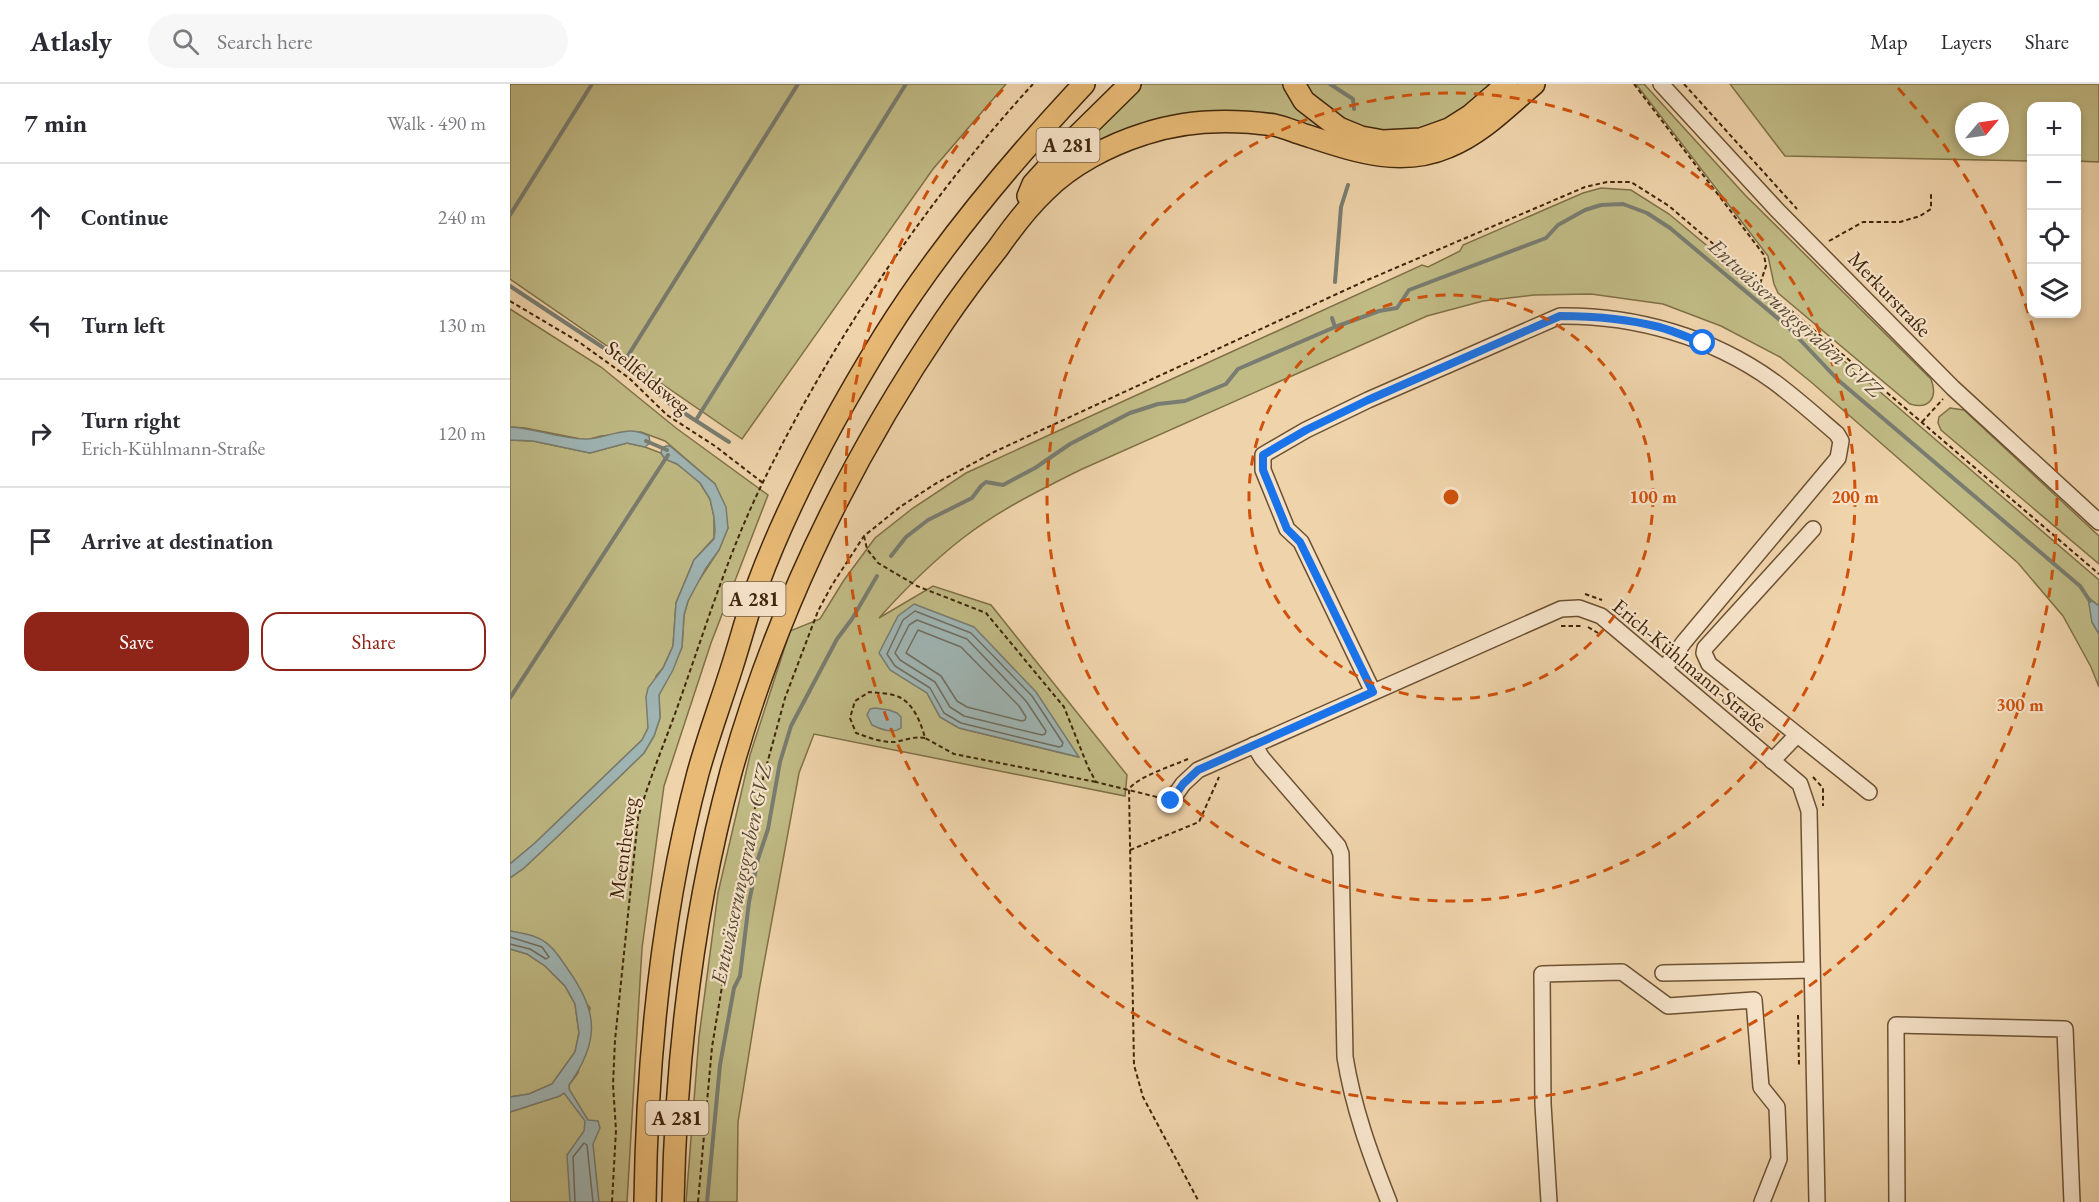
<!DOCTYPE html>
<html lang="en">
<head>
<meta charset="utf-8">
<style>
	body { margin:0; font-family:"EB Garamond",serif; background:#f7f7f7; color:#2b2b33 }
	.controls { position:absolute; right:18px; top:18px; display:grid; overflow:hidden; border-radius:12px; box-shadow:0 3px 9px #0003 }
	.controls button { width:54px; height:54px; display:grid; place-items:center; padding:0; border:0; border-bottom:2px solid #e1e1e2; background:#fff; color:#2b2b33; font:30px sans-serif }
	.compass { position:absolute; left:1445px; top:18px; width:54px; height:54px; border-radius:50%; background:#fff; box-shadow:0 3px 9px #0003; rotate:61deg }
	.stop { position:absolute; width:18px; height:18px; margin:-14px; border:4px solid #1a73e8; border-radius:50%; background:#fff }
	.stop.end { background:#1a73e8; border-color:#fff; box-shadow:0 2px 6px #0008 }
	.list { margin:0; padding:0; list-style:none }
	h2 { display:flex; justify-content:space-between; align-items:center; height:78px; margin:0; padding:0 24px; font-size:26px }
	h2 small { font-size:20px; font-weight:400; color:#7c7c81 }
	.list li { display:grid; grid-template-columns:39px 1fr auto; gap:18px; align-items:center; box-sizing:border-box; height:108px; padding:0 24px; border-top:2px solid #e1e1e2 }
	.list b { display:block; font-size:22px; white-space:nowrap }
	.list p { margin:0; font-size:20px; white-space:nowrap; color:#7c7c81 }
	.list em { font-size:20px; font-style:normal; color:#7c7c81 }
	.actions { display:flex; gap:12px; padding:18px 24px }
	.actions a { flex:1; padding:14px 0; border:2px solid #8f2418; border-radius:18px; text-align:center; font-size:21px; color:#8f2418 }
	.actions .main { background:#8f2418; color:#fff }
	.icon { flex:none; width:33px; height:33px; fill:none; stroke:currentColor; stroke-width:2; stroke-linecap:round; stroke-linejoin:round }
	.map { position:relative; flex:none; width:1589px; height:1118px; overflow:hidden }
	header { display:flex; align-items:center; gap:36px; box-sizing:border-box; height:84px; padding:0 30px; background:#fff; border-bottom:2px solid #e1e1e2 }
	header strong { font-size:28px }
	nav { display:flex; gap:33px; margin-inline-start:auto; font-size:21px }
	.search { width:420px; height:54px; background:#f7f7f7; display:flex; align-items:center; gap:15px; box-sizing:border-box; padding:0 21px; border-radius:33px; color:#7c7c81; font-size:22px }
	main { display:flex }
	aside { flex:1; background:#fff }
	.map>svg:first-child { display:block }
</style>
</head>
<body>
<header>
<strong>Atlasly</strong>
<div class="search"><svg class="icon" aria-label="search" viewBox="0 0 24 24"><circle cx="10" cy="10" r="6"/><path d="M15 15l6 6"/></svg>Search here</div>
<nav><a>Map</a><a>Layers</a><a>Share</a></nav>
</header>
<main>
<aside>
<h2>7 min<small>Walk · 490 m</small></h2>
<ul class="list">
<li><svg class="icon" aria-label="ahead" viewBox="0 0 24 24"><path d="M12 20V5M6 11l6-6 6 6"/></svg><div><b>Continue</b></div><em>240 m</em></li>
<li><svg class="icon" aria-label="left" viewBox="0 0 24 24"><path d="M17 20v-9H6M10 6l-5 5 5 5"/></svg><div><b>Turn left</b></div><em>130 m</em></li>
<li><svg class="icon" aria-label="right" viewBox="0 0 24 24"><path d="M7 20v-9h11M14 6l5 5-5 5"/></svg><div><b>Turn right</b><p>Erich-Kühlmann-Straße</p></div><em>120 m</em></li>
<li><svg class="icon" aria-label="arrive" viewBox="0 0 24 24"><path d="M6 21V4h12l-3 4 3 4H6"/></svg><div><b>Arrive at destination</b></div></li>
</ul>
<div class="actions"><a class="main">Save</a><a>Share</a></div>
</aside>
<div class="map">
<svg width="1589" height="1118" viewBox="0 0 1589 1118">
	<rect width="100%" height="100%" fill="#efd3aa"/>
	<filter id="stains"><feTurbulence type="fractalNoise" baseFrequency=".00333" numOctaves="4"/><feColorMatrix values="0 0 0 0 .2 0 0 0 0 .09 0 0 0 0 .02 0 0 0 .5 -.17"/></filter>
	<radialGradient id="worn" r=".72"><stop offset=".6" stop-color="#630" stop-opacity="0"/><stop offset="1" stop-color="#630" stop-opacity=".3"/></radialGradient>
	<g fill="#c0ba84" stroke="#807047" stroke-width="1.5" fill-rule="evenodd">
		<path d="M 0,0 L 496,0 L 423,85 L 232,355 L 0,195 Z"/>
		<path d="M 632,0 L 779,0 L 837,53 L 712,29 L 558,77 Z"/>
		<path d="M 791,0 L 989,0 L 924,46 L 852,47 L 820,30 Z"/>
		<path d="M 1126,0 L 1134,0 L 1235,111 L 1421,295 C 1428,313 1420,326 1400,320 L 1268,209 L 1264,200 L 1258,172 Z"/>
		<path d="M 1220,0 L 1589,0 L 1589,78 L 1567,77 L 1566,22 L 1522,22 L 1521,77 L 1275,72 ZM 1454,27 L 1490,27 L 1490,63 L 1454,63 Z"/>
		<path d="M 1091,104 L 1121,106 L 1159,130 L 1291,240 L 1589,496 L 1589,522 L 1579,514 L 1582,538 L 1589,550 L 1589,603 L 1581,583 L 1553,532 L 1508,479 L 1301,298 L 1270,273 L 1211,242 L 1153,220 L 1081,210 L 1024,211 L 973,217 L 917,232 L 570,386 C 530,406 489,426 453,454 C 422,478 395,505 369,534 L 423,502 L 481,521 L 617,691 L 615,712 L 304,650 L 289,689 L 250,901 L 228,1038 L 227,1118 L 176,1118 L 189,953 L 208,809 L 240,671 L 280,547 L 310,535 L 334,496 L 365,454 L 403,424 L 456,389 L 912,181 L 918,183 L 950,167 L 953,161 L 1073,109 ZM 417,609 L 568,673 L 449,644 L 430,633 Z"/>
		<path d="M 0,225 L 91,283 L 166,344 L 258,411 L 201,559 L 154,702 L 132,864 L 117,1118 L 0,1118 L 0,1028 L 49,1012 L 59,1005 L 59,1001 L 68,989 L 80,924 L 23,852 L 0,847 L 0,794 L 14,784 L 47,753 L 134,669 L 144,652 L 150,634 L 149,611 L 172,563 L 174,531 L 178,517 L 186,501 L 209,466 L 218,444 L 205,400 L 155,357 L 131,348 L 91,352 L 76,356 L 15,344 L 0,343 Z"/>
		<path d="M 1440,324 L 1454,326 L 1589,452 L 1589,480 L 1431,346 L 1428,339 L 1429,333 Z"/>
		<path d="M 0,356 L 23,357 L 80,369 L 117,359 L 135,363 L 151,369 L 155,375 L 167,380 L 180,390 L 190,399 L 200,415 L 204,433 L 204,454 L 184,476 L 166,519 L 163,562 L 153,584 L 146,592 L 138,644 L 132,656 L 25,759 L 0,780 Z"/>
		<path d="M 0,865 L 17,870 L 35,882 L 55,902 L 65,920 L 69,949 L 65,968 L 42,1000 L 19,1010 L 0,1013 Z"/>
	</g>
	<g fill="#9fb5b4" stroke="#797c70" stroke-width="1.5">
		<path d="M 0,343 C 25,344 49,355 75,355 C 96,356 114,339 139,352 L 140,359 L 135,363 L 117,359 L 80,369 L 23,357 L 0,356 Z"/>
		<path d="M 156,362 L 160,362 L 205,400 L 216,423 L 218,444 L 209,466 L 196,484 L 178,517 L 174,531 L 172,563 L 163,586 L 149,611 L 150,634 L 144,652 L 134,669 L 47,753 L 14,784 L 0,794 L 0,780 L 25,759 L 132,656 L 138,644 L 136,613 L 138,604 L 153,584 L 163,562 L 166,519 L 184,476 L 204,455 L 205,447 L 204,433 L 200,415 L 190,399 L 167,380 L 155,375 L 151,369 L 152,364 Z"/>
		<path d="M 1578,514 L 1589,522 L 1589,550 L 1582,538 Z"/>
		<path d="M 404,520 L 464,543 L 526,608 L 569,673 L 449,644 L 430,633 L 417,609 L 380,586 L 369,569 L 388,532 Z"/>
		<path d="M 365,624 L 379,626 L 387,629 L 391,633 L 391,644 C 383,650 370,645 362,641 L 357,631 L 360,625 Z"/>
		<path d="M 0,847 C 11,849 26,851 35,858 C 45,864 52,877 59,887 C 89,929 89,958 59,1001 L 59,1005 L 78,1036 L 88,1037 L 90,1044 L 83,1060 L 89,1118 L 60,1118 L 57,1071 L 74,1047 L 75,1037 L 54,1009 L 50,1012 L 0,1028 L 0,1013 L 19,1010 L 42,1000 L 65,968 L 69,949 L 65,920 L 55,902 L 35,882 L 17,870 L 0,865 Z"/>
	</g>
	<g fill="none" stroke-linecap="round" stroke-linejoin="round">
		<g stroke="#706e5f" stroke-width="1.5">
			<path d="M 405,527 L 461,549 L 522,612 L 553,659 L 552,662 L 549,663 L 451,639 L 434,629 L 420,604 L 385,582 L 377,570 L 393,536 Z"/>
			<path d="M 407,536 L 457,555 L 516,617 L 536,647 L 535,650 L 532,651 L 454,632 L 440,623 L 425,598 L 390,576 L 385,569 L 399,541 Z"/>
			<path d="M 408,546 L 451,563 L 509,622 L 516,633 L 515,636 L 512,637 L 457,623 L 447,617 L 431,592 L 396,569 Z"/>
			<path d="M 0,853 L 32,863 L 39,873 L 36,875 L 20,865 L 0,860"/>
			<path d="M 65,1118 L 63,1073 L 74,1059 L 77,1061 L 83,1118"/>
		</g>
		<g stroke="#797c70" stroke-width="4">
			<path d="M 820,0 L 843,15 L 844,25"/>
			<path d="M 0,131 L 82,0"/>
			<path d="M 825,198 L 831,123 L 838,101"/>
			<path d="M 0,202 L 112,276 L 160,320 L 219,358"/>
			<path d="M 822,234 L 825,243"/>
			<path d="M 114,278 L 288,0"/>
			<path d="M 186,336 L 396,0"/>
			<path d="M 136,357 L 157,366"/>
			<path d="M 381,472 L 396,453 L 418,436 L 462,414 L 471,402 L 476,398 L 493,401 L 525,384 L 560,360 L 620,329 L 648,320 L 675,317 L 716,300 L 728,285 L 825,243 L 869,227 L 887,224 L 899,206 L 1036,154 L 1048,141 L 1075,126 L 1091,121 L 1113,120 L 1137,129 L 1160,144 L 1277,242 L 1328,296 L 1570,502 L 1580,517"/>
			<path d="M 0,614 L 158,371"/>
			<path d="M 197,1118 L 210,981 L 224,904 L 230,892 L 239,818 L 248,775 L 258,745 L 270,678 L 281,642 L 327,555 L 342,535 L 367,492"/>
		</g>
		<g stroke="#6c5132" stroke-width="18">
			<g id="minor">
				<path d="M 1151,0 L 1267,126 L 1443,304 L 1589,438"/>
				<path d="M 1303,445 L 1195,564 L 1194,569 L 1199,580 L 1359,708"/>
				<path d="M 863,608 L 791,458 L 777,445 L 753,386 L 753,371 L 796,346 L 858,316 L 1050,232 C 1125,231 1202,253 1263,297 C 1285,313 1306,332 1327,350 L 1331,357 L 1328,374 L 1174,558 L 1154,585"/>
				<path d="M 744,661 L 752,674 L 828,762 L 831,770 L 835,973 C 843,1023 860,1070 879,1118"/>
				<path d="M 1262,677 L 1287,651"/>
				<path d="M 661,717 L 673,700 L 688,686 L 1051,525 L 1069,524 L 1091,532 L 1290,700 L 1299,727 L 1307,1118"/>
				<path d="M 1153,889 L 1302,886"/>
				<path d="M 1039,1118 L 1033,1020 L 1032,890 L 1112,888 L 1158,922 L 1244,916 L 1251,1003 L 1267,1023 L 1269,1075 L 1252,1118"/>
				<path d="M 1387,1118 L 1386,941 L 1555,945 L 1562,1118"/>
			</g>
		</g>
		<g stroke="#40260a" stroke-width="24">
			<g id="highway">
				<path d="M 784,0 L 794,17 L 829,44 L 851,53 L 873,57 L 911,55 L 939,45 L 961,31 L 997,0"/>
				<path d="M 518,112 L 523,100 L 562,57 L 620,0"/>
				<path d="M 135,1118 C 137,975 151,828 188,689 C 198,653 211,618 222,583 C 231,555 238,527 248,500 C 280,414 326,330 374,252 C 431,161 501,78 574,0"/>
				<path d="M 163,1118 C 166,974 183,827 221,688 C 266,527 341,374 434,237 C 451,212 469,188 488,164 C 502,144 517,124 535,107 C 561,81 599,61 634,50 C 675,36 721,35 764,41 C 774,43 785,48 795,51 C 842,66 889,84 938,63 C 971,50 997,23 1024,0"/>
			</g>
		</g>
		<g stroke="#40260a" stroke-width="2" stroke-dasharray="4.5 3" stroke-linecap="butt">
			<path d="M 1124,0 L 1254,171 L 1256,182 L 1250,200"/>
			<path d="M 1174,0 L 1287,125"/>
			<path d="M 1319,157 L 1353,138 L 1390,138 L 1410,132 L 1421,125 L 1421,110"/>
			<path d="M 0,217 L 69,258 L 119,294 L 157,331 L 205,362 L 253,399"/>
			<path d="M 1412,338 L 1433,315"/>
			<path d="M 354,452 L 357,465 L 368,479 L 407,502 L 476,529 L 554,623 L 578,683 L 586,698 L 647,713"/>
			<path d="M 1075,510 L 1092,516"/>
			<path d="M 1051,542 L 1072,542"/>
			<path d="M 1078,543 L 1088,549"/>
			<path d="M 415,654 C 403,652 396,656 385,658 C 372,659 358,653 346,649 L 340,634 L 345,617 L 359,608 C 368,609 380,609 389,613 C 404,620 411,639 415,654 L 444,670 L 586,698"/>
			<path d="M 678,675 C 662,682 629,692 619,705 L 624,981 L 633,1013 L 689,1118"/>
			<path d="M 1303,693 L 1313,704 L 1313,722"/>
			<path d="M 620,766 L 689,738 L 709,693"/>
			<path d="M 1288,931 L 1289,982"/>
			<path d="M 102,1118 L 106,1046 L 103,1001 L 105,956 L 128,734 C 140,692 158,651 172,610 C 197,539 220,465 253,398 C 324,254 415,118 523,0"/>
			<path d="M 188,1118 L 202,963 L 236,757 L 275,614 L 308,527 L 322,501 L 354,452 L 390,423 L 425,400 L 484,368 L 855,197 L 1075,103 L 1097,98 L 1121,98 L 1159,122 L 1589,490"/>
		</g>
		<use href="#minor" stroke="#f5e2c8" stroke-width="15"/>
		<use href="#highway" stroke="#e8ba75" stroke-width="21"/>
	</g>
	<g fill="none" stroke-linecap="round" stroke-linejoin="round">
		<path stroke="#1a73e8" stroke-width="8" d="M 661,717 L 673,700 L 688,686 L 863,608 L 790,458 L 777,445 L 753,386 L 753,371 L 796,346 L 858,316 L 1050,232 C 1083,232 1117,235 1149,243 C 1164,247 1179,254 1193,259"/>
	</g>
	<g fill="none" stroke="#cf510c" stroke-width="3" stroke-dasharray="10 8">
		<circle cx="941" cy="413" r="202"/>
		<circle cx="941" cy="413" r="404"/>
		<path d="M1388 4A606 606 0 1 1 494 4"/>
	</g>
	<g text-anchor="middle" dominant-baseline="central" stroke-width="4.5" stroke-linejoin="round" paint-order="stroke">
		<g fill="#f5e2c8" stroke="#765e43" stroke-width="1.5">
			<rect x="526.5" y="44" width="63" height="34" rx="4.5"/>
			<rect x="212.5" y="498" width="63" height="34" rx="4.5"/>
			<rect x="135.5" y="1017" width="63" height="34" rx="4.5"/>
		</g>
		<g font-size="20" font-weight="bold" fill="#40260a">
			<text x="558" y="61">A 281</text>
			<text x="244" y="515">A 281</text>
			<text x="167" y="1034">A 281</text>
		</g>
		<g font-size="21" fill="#40260a" stroke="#f5e2c8">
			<text transform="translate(1380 210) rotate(46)">Merkurstraße</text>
			<text transform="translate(138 293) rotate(39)">Stellfeldsweg</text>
			<text transform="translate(1180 581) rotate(40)">Erich-Kühlmann-Straße</text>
			<text transform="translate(113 764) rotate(-82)">Meentheweg</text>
		</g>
		<g font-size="22" font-style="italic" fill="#584a34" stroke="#f5e2c8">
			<text transform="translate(1286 234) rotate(42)">Entwässerungsgraben GVZ</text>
			<text transform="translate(231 790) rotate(-78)">Entwässerungsgraben GVZ</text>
		</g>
	</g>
	<circle cx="941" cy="413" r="9" fill="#cf510c" stroke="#f5e2c8" stroke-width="3"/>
	<g font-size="18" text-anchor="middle" font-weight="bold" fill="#cf510c" stroke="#f5e2c8" stroke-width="4.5" stroke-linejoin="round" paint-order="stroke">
		<text x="1143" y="419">100 m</text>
		<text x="1345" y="419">200 m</text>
		<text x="1510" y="627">300 m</text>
	</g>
	<rect width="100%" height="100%" filter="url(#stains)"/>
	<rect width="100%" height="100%" fill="url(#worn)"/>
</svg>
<div class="controls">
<button>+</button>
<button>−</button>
<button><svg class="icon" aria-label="locate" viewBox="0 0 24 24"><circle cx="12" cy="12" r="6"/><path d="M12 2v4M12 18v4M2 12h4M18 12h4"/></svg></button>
<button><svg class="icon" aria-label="layers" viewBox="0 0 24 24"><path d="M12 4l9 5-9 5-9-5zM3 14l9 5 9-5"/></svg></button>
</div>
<svg class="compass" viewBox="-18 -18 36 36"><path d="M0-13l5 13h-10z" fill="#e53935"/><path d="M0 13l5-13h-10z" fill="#7c7c81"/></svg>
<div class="stop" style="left:1193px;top:259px"></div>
<div class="stop end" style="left:661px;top:717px"></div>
</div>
</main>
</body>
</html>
